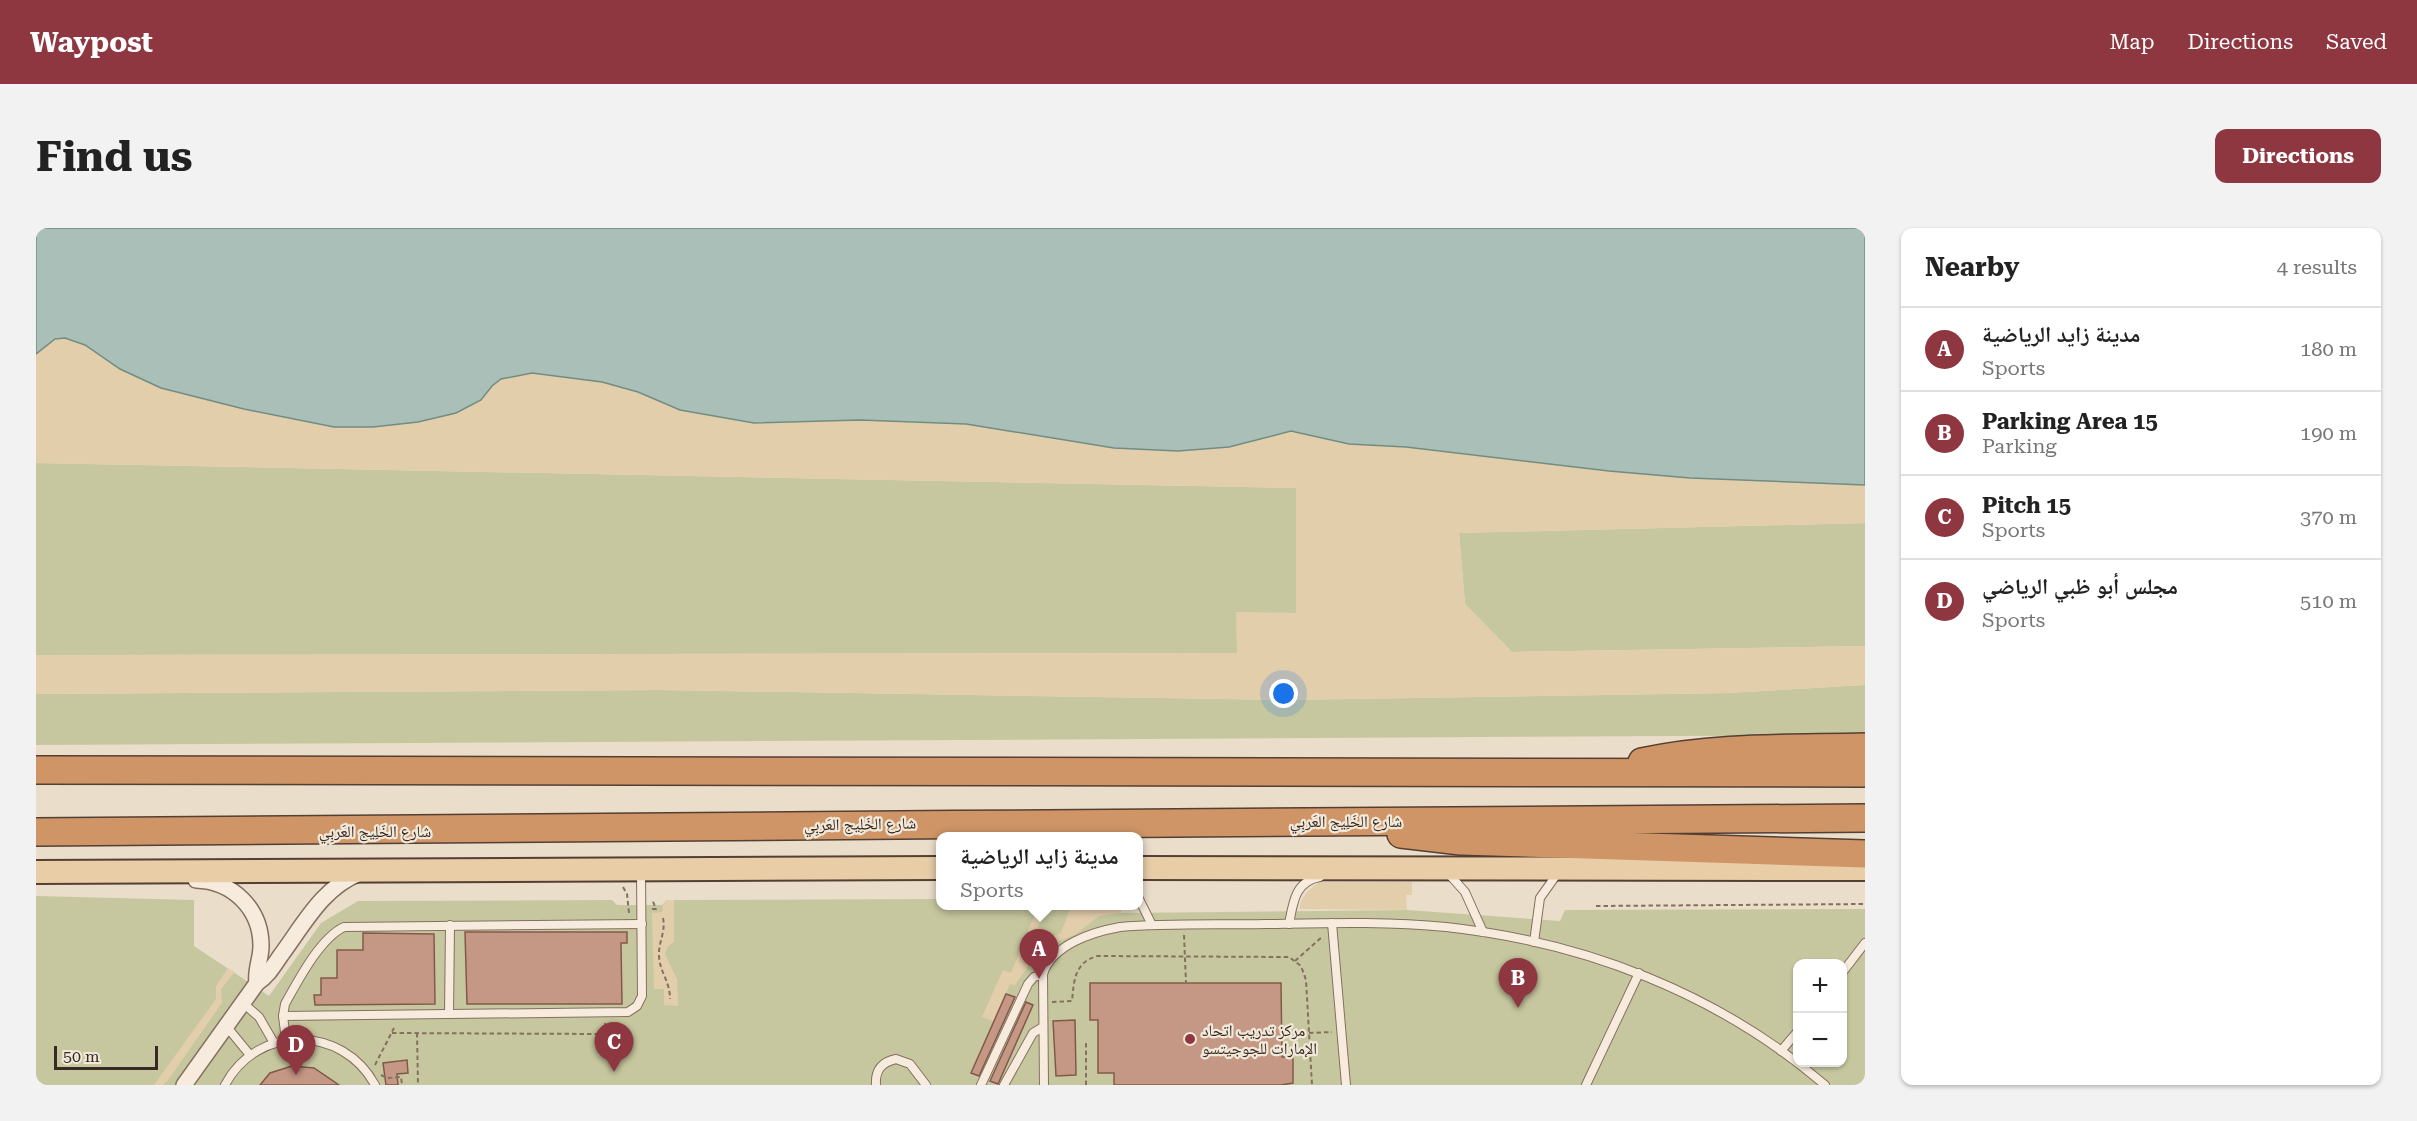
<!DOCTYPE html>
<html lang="en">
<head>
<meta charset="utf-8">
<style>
	body { margin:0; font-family:"Roboto Serif","Noto Naskh Arabic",serif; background:#f2f2f2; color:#222 }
	.controls { position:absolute; right:18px; bottom:18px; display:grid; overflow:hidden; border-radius:12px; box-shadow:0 2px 4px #0004 }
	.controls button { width:54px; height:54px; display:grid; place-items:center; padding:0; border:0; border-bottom:2px solid #e0e0e0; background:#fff; color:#222; font:30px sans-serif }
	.scale { position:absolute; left:18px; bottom:15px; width:104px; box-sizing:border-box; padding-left:6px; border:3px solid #372a22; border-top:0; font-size:16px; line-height:21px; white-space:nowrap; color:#372a22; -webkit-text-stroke:4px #f2e8d9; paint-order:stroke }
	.you { position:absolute; left:1248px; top:466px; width:21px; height:21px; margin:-15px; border:4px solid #fff; border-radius:50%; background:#1a73e8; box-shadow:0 0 0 9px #1a73e833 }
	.badge { display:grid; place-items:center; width:39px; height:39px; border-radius:50%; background:#8e3741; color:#fff; font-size:20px; font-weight:700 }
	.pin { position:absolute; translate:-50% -50px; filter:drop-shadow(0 2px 3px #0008) }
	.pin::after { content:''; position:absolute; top:32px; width:21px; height:18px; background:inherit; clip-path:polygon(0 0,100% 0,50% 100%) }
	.popup { position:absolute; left:900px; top:604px; width:207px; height:78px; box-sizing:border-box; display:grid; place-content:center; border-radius:12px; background:#fff; filter:drop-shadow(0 2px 4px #0005); font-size:20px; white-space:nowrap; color:#767676 }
	.popup b { font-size:22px; color:#222 }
	.popup::after { content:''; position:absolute; left:50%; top:100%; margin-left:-12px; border:12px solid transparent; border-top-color:#fff }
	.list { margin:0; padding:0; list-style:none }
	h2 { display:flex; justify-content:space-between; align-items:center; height:78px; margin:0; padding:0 24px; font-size:26px }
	h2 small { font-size:20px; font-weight:400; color:#767676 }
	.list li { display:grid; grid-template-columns:39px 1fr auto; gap:18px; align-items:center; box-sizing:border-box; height:84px; padding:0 24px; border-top:2px solid #e0e0e0 }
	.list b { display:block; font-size:22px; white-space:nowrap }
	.list p { margin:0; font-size:20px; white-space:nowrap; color:#767676 }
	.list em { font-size:20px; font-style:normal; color:#767676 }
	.map { position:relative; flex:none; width:1829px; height:857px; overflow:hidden; border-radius:12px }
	header { display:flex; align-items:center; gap:36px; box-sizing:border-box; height:84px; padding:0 30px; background:#8e3741; color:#fff }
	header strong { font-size:28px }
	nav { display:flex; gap:33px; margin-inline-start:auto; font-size:21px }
	.intro { display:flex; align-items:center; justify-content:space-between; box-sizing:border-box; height:144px; padding:0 36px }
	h1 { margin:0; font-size:42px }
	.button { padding:15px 27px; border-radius:12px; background:#8e3741; color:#fff; font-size:21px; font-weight:700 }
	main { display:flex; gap:36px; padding:0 36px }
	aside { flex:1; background:#fff; border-radius:12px; box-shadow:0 2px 4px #0004 }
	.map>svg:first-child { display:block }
</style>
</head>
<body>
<header>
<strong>Waypost</strong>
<nav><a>Map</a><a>Directions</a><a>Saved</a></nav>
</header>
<div class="intro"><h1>Find us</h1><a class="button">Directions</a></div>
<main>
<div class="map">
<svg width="1829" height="857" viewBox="0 0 1829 857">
	<rect width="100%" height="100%" fill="#eaddca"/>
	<g fill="#c7c79f" fill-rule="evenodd">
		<path d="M 0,235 L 1261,260 L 1260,386 L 1202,425 L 0,427 Z"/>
		<path d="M 1829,295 L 1829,418 L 1476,424 L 1429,376 L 1423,305 Z"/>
		<path d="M 1829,457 L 1829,507 L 0,517 L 0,466 L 626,462 L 1247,472 L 1693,465 Z"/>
		<path d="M 0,668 L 158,672 L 158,718 L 233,768 L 285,695 L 322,673 L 576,672 L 581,677 L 626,677 L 631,672 L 904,671 L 904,678 L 1085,678 L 1085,685 L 1371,682 L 1524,693 L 1529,682 L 1829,681 L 1829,857 L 0,857 ZM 1762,736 L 1806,736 L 1806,834 L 1762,834 Z"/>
	</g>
	<g fill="#e3ceab">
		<path d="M 29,110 L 49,117 L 84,141 L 298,199 L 337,199 L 382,194 L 420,185 L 445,172 L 456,158 L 465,151 L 496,145 L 566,154 L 602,164 L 644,182 L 718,195 L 824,192 L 930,196 L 1078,220 L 1142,223 L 1193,219 L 1255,203 L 1313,216 L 1370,219 L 1573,243 L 1654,250 L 1829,257 L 1829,295 L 1423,305 L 1429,376 L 1476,424 L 1829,418 L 1829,457 L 1693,465 L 1247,472 L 626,462 L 0,466 L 0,427 L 1201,425 L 1200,384 L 1260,385 L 1260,260 L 0,235 L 0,126 L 19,111 Z"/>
		<path d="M 1285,654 L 1376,654 L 1376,667 L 1370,667 L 1371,682 L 1264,681 C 1263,671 1275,658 1285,654 Z"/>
		<path d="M 631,672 L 638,672 L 638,714 L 632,718 L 629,726 L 641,751 L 642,778 L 628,777 L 628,761 L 618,761 L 616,685 L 626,684 L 627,677 Z"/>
		<path d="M 1002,678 L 1009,678 L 1001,702 L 1017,708 L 1025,705 L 1035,678 L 1085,678 L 1085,685 L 1063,688 L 1040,706 L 1007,720 L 997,731 L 979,757 L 974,756 L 958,793 L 946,789 L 967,742 L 975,745 Z"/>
		<path d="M 192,740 L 199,744 L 185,761 L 186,775 L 132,852 L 127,857 L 118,857 L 180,771 L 180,758 Z"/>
	</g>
	<path fill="#aabfb7" stroke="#718d83" stroke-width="1.5" d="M 0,0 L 1829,0 L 1829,257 L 1654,250 L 1573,243 L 1370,219 L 1313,216 L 1255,203 L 1193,219 L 1142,223 L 1078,220 L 930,196 L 824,192 L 718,195 L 644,182 L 602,164 L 566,154 L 496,145 L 465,151 L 456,158 L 445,172 L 420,185 L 382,194 L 337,199 L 298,199 L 208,181 L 125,160 L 84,141 L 49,117 L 29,110 L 19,111 L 0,126 Z"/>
	<g fill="#c49884" stroke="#825949" stroke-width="1.5">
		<path d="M 429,704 L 591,704 L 591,715 L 585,715 L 586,776 L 431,776 Z"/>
		<path d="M 327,705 L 398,706 L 399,776 L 279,777 L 278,767 L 285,767 L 285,750 L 301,750 L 301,722 L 327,722 Z"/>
		<path d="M 1054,755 L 1245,755 L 1246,829 L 1257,829 L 1257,855 L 1245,857 L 1078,857 L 1078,845 L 1062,845 L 1062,792 L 1054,792 Z"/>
		<path d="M 970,766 L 979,769 L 943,848 L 935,845 Z"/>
		<path d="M 990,774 L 997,777 L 962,856 L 954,853 Z"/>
		<path d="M 1039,792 L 1040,847 L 1020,848 L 1017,793 Z"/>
		<path d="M 371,832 L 372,845 L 361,846 L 362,857 L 350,857 L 347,835 Z"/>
		<path d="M 256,838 L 278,840 L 303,857 L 224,857 L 234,845 Z"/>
	</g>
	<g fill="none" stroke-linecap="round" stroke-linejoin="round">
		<g stroke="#857060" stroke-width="10">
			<g id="lane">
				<path d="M 1412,645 L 1429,664 L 1447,704"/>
				<path d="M 1102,669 L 1116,697"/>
				<path d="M 1296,695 L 1310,857"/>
				<path d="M 1253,696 C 1257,675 1259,653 1284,649"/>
				<path d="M 1498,714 L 1504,670 L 1521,646"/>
				<path d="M 1806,745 L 1829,715"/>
				<path d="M 208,776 L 223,789 L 238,815"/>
				<path d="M 413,786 L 414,697"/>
				<path d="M 247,788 L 592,784 L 601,778 L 606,768 L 605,645"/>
				<path d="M 191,799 L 214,827"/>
				<path d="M 250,812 L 247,788 L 249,776 C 262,753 284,710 308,699 L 606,696"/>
				<path d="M 1745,823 L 1762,803"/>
				<path d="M 189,857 C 221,796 307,797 339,857"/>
				<path d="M 840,857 C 839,842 846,834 860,831 L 874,836 L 890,857"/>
				<path d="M 945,857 L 992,756 L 998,749 L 1007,746"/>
				<path d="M 968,857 L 997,805 L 1007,799"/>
				<path d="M 1008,857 L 1007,746 C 1016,717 1056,704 1084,699 C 1132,695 1180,697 1229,696 C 1289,695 1350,693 1410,699 C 1548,714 1682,765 1789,857"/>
				<path d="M 1550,857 L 1603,745"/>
			</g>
		</g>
		<g stroke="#857060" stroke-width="18">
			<g id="street">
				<path d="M 160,652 C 197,653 225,681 225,718 C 225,731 219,742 221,755"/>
				<path d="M 148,857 L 221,755 C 232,748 238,737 245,727 C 268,696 287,659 324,645"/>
			</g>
		</g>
		<g stroke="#543f34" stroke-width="26">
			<g id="primary">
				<path d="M 1102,640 L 1829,641"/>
				<path d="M 0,644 L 904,640"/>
			</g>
		</g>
		<g stroke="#543f34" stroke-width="30">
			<g id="highway">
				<path d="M 1606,534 C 1679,518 1754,521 1829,519"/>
				<path d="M 0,542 L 1829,545"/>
				<path d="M 0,604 C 610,600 1219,593 1829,590"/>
				<path d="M 1365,606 L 1425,613 L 1829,626"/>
			</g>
		</g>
		<g stroke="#857060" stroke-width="2" stroke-dasharray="4.5 3" stroke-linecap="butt">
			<path d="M 587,659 L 591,666 L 593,685"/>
			<path d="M 1560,678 L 1829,676"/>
			<path d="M 616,681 L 620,681 L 616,671"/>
			<path d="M 627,690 C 630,704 622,715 623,728 C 624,745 634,753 634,771"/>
			<path d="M 1148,707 L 1150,755"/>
			<path d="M 1259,733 L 1286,709"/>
			<path d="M 1016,774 L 1036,773 C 1038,753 1038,735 1061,728 L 1253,729 L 1265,738 L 1270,752 L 1276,857"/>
			<path d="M 356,805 L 565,806 L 569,803 L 569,794"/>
			<path d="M 381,805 L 382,857"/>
			<path d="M 1273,805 L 1296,804"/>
			<path d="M 1050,815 L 1050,857"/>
			<path d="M 339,837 L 358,800"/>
			<path d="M 345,847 L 351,850 L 365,849 L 366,857"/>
		</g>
		<use href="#lane" stroke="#f6ebdd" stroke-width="8"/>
		<use href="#street" stroke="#f6ebdd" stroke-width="15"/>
		<use href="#primary" stroke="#e8cda7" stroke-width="22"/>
		<use href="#highway" stroke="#cf9566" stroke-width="27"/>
	</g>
	<circle fill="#8e3741" stroke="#f2e8d9" stroke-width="2" cx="1154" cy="811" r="6"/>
	<g text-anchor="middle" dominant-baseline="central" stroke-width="4.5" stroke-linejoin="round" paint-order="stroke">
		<g font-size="16" fill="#372a22" stroke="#f2e8d9">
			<text x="1310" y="593">شارع الخَلِيج العَربِي</text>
			<text transform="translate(824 596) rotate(-1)">شارع الخَلِيج العَربِي</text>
			<text x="339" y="603">شارع الخَلِيج العَربِي</text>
		</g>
		<g font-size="16" fill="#372a22" stroke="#f2e8d9" text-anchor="start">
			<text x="1166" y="802">مركز تدريب اتحاد<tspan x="1166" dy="18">الإمارات للجوجيتسو</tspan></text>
		</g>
	</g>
</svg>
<div class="controls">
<button>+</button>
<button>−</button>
</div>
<div class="scale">50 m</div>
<div class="you"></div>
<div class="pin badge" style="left:1003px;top:751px">A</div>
<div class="popup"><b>مدينة زايد الرياضية</b>Sports</div>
<div class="pin badge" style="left:1482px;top:780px">B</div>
<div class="pin badge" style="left:578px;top:844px">C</div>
<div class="pin badge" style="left:260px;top:847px">D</div>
</div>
<aside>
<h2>Nearby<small>4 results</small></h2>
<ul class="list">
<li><span class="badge">A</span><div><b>مدينة زايد الرياضية</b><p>Sports</p></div><em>180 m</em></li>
<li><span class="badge">B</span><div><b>Parking Area 15</b><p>Parking</p></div><em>190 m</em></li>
<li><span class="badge">C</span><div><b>Pitch 15</b><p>Sports</p></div><em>370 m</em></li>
<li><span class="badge">D</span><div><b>مجلس أبو ظبي الرياضي</b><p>Sports</p></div><em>510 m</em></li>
</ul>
</aside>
</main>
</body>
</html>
